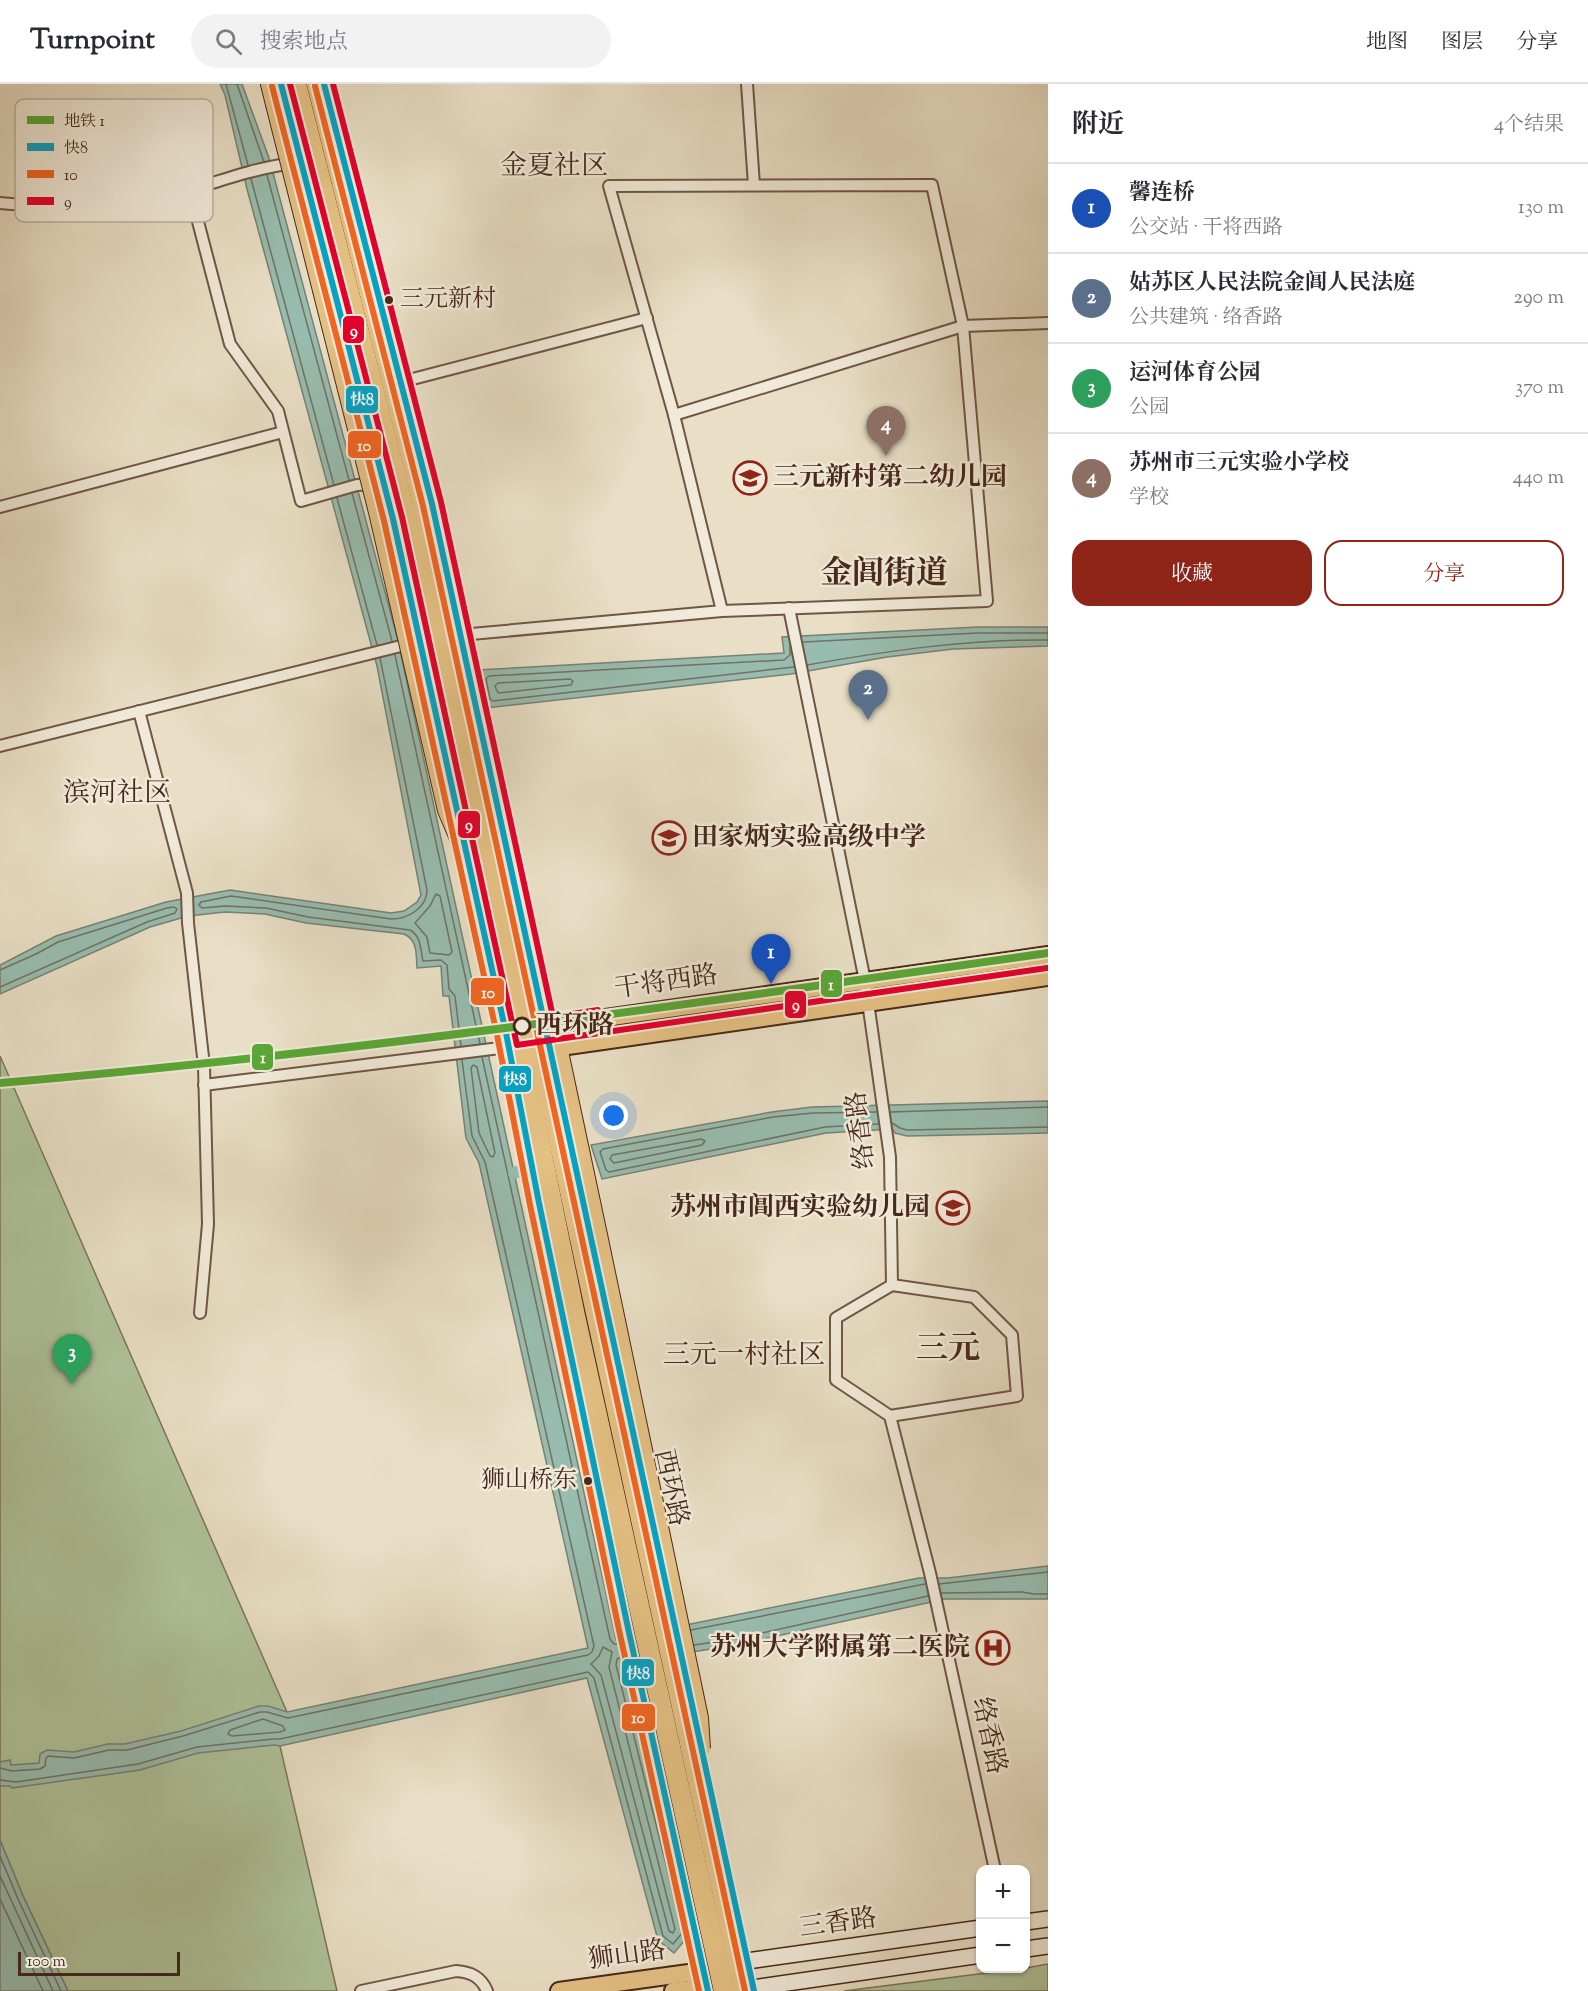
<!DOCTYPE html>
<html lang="zh">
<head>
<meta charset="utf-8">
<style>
	body { margin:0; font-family:"Sorts Mill Goudy","Noto Serif SC",serif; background:#f2f2f3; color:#2b2b33 }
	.controls { position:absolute; right:18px; bottom:18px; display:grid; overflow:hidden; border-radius:12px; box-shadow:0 2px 4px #0004 }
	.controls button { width:54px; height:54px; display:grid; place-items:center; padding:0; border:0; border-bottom:2px solid #e1e1e2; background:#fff; color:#2b2b33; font:30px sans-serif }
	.scale { position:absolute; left:18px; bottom:15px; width:162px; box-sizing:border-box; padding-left:6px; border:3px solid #482819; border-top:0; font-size:16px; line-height:21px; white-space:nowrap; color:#482819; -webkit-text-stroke:4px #f1eada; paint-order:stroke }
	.you { position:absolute; left:614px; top:1032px; width:21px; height:21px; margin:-15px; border:4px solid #fff; border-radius:50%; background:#1a73e8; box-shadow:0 0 0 9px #1a73e833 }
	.badge { display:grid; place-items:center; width:39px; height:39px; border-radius:50%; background:#8f2418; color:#fff; font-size:20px; font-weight:700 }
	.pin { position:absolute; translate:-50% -50px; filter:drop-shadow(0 2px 3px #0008) }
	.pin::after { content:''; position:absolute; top:32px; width:21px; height:18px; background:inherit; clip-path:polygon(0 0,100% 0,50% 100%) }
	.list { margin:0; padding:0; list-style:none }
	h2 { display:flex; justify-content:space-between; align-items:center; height:78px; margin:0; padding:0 24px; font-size:26px }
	h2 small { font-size:20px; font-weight:400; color:#7c7c81 }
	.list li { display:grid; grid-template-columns:39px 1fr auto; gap:18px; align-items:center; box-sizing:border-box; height:90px; padding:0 24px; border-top:2px solid #e1e1e2 }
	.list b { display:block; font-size:22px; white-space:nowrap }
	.list p { margin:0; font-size:20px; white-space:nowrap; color:#7c7c81 }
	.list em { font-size:20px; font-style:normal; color:#7c7c81 }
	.actions { display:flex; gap:12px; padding:18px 24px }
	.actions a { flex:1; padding:14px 0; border:2px solid #8f2418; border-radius:18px; text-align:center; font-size:21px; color:#8f2418 }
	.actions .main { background:#8f2418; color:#fff }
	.icon { flex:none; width:33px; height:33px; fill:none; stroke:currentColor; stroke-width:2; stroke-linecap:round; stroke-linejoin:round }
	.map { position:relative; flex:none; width:1048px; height:1907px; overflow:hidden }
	header { display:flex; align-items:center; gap:36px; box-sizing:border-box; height:84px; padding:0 30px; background:#fff; border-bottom:2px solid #e1e1e2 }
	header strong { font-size:28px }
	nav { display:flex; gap:33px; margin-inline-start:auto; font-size:21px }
	.search { width:420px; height:54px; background:#f2f2f3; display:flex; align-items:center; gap:15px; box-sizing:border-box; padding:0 21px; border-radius:33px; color:#7c7c81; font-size:22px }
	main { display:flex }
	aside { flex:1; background:#fff }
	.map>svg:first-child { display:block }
</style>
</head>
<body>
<header>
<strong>Turnpoint</strong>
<div class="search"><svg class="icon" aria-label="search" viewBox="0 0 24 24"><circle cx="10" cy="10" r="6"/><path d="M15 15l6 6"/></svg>搜索地点</div>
<nav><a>地图</a><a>图层</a><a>分享</a></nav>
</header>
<main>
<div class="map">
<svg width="1048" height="1907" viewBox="0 0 1048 1907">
	<rect width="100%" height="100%" fill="#e9dfc6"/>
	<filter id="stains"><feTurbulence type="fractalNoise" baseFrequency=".00333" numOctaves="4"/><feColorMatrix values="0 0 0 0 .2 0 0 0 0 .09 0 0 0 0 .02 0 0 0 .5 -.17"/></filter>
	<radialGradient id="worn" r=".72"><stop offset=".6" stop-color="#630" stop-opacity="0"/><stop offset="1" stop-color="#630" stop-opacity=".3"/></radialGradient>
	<g fill="#afc39b" stroke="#7c765a" stroke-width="1.5">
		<path d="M 0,972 L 287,1628 L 280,1662 L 337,1907 L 68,1907 L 23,1812 L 0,1756 Z"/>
		<path d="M 1048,1880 L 1048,1907 L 844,1907 L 1026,1884 Z"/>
	</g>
	<g fill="#98bdb0" stroke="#788174" stroke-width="1.5">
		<path d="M 220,0 L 242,0 L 269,74 L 397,553 L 616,1555 L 919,1494 L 948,1494 L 1048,1482 L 1048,1515 L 945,1515 L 736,1561 L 622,1579 L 690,1850 L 674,1869 L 658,1856 L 587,1594 L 280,1662 L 274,1661 L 198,1669 L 140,1686 L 12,1704 L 10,1702 L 0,1702 L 0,1678 L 10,1676 L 11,1681 L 39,1679 L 40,1670 L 47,1666 L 74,1668 L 108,1660 L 125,1660 L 181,1647 L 259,1622 L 268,1622 L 287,1628 L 588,1564 L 479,1079 L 466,1054 L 449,912 L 443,912 L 441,882 L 417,884 C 416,871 418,856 404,850 L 306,839 L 265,830 L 225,828 L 188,832 L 150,843 L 0,910 L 0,881 L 56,852 L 166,818 L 230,806 L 391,829 L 404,827 L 417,818 L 421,811 L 377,582 L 247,105 L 225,11 Z"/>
		<path d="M 978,543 L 1048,543 L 1048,562 L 953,565 L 887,573 L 791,590 L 486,624 L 478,586 L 784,569 L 782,553 Z"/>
		<path d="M 1048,1017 L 1048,1049 L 907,1052 L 895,1049 L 892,1045 L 826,1049 L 602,1095 L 591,1061 L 772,1028 L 812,1023 Z"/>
		<path d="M 0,1756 L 23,1812 L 68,1907 L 0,1907 Z"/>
	</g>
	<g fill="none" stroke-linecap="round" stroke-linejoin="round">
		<g stroke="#707264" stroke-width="1.5">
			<path d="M 226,0 L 248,81"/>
			<path d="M 237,0 L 264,78"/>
			<path d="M 267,91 L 349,396"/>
			<path d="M 251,95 L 334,401"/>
			<path d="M 352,409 L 392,557"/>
			<path d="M 337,414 L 377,561"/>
			<path d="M 803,558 L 978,549 L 1048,549"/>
			<path d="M 790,562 L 790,571 L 784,576 L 489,592 L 486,595 L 490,615 L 493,617 L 794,583"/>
			<path d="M 395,571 L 480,960"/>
			<path d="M 380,574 L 427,806 C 427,824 408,835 391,835 L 231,812 L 201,818 L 199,821 L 202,824 L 225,822 L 266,824 L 308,833 L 410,846 C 422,853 420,865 423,877 L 441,876 L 447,881 L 449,905 L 455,912 L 461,962"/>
			<path d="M 807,581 C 887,567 967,555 1048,556"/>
			<path d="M 570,595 L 573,597 L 571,601 L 499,609 L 497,607 L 495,602 L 498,599 Z"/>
			<path d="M 436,810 L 440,812 L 452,868 L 449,871 L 430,869 L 427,853 L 415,839 L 430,822 Z"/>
			<path d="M 0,886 L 36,870 L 58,858 L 167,824 L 174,823 L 177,825 L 175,829 L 147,838 L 0,903"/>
			<path d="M 482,973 L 610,1555 L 614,1560 L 621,1560"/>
			<path d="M 473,981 L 477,983 L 495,1069 L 493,1073 L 490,1072 L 479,1049 L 471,984 Z"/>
			<path d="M 877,1028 L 813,1029 L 773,1033 L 603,1065 L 600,1068 L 606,1086 L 609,1088 L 825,1043 L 878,1040"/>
			<path d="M 890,1028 L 1048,1023"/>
			<path d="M 892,1039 L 900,1044 L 907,1046 L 1048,1043"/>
			<path d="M 701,1055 L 705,1057 L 702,1061 L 614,1079 L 610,1075 L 612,1071 Z"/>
			<path d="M 939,1500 L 1048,1488"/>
			<path d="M 941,1509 L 1022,1508 L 1034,1510 L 1048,1510"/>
			<path d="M 691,1546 L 925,1500"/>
			<path d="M 694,1561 L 735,1555 L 928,1512"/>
			<path d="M 603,1563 L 612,1568 L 609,1583 L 675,1845 L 673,1849 L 669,1847 L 601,1591 L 591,1580 L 599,1572 Z"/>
			<path d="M 263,1635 L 283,1642 L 285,1646 L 280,1648 L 232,1652 L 228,1650 L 230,1646 Z"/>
			<path d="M 0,1684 L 12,1687 L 40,1685 L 45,1682 L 46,1674 L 48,1672 L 74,1674 L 109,1666 L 127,1666 L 183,1652 L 260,1628 L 267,1628 L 288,1634 L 588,1571 L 592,1568 L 594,1562 L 485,1078 L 472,1052 L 462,976"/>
			<path d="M 0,1696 L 16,1698 L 138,1680 L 197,1663 L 273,1655 L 280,1655 L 588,1588 L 594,1594 L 663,1852 L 673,1860 L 683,1848 L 616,1581 L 617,1575 L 624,1572"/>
			<path d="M 0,1772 L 18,1815 L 61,1907"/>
			<path d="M 0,1792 L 53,1907"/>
			<path d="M 0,1815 L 43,1907"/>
		</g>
		<path stroke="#98bdb0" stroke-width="12" d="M 514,1089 L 517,1088"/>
		<g stroke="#705644" stroke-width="14">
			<g id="street">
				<path d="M 747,0 L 754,101"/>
				<path d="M 190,107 L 230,260 L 278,327 L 301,417 L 357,401 L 376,400"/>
				<path d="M 0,119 C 42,122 87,129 129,122 C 185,112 237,86 294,79"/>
				<path d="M 401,298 L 647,234"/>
				<path d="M 674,331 L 963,242 L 1048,239"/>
				<path d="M 0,423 L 283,348"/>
				<path d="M 789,524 L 865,897 L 890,1073 L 892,1201 L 836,1234 L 836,1296 L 890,1332 L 930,1489 L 995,1786"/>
				<path d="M 449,552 L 722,527 L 987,517 L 963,242 L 932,101 L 609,102 L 674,331 L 722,527"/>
				<path d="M 139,627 L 187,809 L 188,839 L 204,982 L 208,1140 L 200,1229"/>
				<path d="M 0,662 L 413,559"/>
				<path d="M 204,1001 L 508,963"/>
				<path d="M 890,1332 L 1017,1312 L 1012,1251 L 974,1213 L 892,1201"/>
				<path d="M 361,1907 L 456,1887 C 471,1888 481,1893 487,1907"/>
			</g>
		</g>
		<g stroke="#482819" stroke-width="18">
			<g id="secondary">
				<path d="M 1026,1838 L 1048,1835"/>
				<path d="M 1026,1865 L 1048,1862"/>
				<path d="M 728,1882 L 747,1877 L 981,1844"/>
				<path d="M 734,1903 L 753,1904 L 981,1871"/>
			</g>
		</g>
		<g stroke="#482819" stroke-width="20">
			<g id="primary">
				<path d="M 281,0 L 393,435 L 437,636"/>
				<path d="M 488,677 L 548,954"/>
				<path d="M 468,778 C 493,891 516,1005 539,1119 C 592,1382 648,1645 708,1907"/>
				<path d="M 535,944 L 1048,871"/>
				<path d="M 547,965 L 1048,893"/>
				<path d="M 559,1907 L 703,1887"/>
				<path d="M 673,1907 L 707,1903"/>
			</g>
		</g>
		<g stroke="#482819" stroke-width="22">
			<g id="highway">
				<path d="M 271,0 L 276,20"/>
				<path d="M 546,943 L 557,963 L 597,1151"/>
			</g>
		</g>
		<use href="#street" stroke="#f1eada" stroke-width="10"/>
		<use href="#secondary" stroke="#f1eada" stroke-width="15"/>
		<use href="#primary" stroke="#e4c083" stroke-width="16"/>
		<use href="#highway" stroke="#e4c083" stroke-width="20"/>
		<g stroke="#482819" stroke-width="22" stroke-linecap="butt">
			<g id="highway-bridge">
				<path d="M 296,0 L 406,433 L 493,832 L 575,1232 L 724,1907"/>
				<path d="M 317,0 L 425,428 L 596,1229 L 744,1907"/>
				<path d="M 276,20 L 379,428 L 448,726 L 475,789"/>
				<path d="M 597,1151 L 698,1634 L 700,1665"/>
			</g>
		</g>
		<use href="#highway-bridge" stroke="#e4c083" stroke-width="20"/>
		<g stroke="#f1eada" stroke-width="10">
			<g id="bus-1">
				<path d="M 281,0 L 393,435 L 506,949 L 539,1119 L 628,1544 L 708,1907"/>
				<path d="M 324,0 L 432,420 L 754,1907"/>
			</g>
		</g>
		<g stroke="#f1eada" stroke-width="10">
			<g id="bus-2">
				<path d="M 272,2 L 384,437 L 497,951 L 530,1121 L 619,1546 L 699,1907"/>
				<path d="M 315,2 L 423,422 L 745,1907"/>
			</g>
		</g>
		<g stroke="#f1eada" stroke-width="10">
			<g id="bus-3">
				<path d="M 290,0 L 402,433 L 517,961 L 1047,884"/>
				<path d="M 333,0 L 441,418 L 553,933 L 598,926"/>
			</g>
		</g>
		<use href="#bus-1" stroke="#04a3c5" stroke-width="6"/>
		<use href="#bus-2" stroke="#f26522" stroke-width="6"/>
		<use href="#bus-3" stroke="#e4002b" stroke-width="6"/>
		<g stroke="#f1eada" stroke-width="12">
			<path id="metro-1" d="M 0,999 C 351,969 699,919 1048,869"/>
		</g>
		<use href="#metro-1" stroke="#5aa636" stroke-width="8"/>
	</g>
	<defs>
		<g id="school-ring" transform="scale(1.725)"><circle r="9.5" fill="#f1eada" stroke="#8f2418" stroke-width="1.5"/><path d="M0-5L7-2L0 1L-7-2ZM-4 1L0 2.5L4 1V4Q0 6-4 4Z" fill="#8f2418"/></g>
		<g id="hospital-ring" transform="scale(1.725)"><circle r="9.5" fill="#f1eada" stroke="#8f2418" stroke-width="1.5"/><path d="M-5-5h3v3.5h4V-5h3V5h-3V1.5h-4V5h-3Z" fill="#8f2418"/></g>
	</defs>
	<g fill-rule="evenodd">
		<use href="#school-ring" x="750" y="394"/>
		<use href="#school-ring" x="669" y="754"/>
		<use href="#school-ring" x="953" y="1124"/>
		<use href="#hospital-ring" x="993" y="1564"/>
	</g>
	<g fill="#482819" stroke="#f1eada" stroke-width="2">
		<circle cx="389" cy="216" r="5"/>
		<circle cx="588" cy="1397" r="5"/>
	</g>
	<circle fill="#f1eada" stroke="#482819" stroke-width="3" cx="522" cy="942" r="8"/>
	<g text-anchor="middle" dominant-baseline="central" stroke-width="5" stroke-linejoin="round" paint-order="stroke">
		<g font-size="24" fill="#482819" stroke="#f1eada" text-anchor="start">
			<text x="400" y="216">三元新村</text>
			<text x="577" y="1397" text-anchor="end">狮山桥东</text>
		</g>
		<g font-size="26" font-weight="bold" fill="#482819" stroke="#f1eada" text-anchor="start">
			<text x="773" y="394">三元新村第二幼儿园</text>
			<text x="692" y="754">田家炳实验高级中学</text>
			<text x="930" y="1124" text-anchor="end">苏州市阊西实验幼儿园</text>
			<text x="970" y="1564" text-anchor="end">苏州大学附属第二医院</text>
		</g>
		<g font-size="26" fill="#482819" stroke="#f1eada">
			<text transform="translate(666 899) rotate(-8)">干将西路</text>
			<text transform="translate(862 1046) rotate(-97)">络香路</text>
			<text transform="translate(670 1404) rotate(78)">西环路</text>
			<text transform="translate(988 1652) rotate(78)">络香路</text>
			<text transform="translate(838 1840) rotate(-8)">三香路</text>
			<text transform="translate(627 1872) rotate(-8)">狮山路</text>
		</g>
		<g font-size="26" font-weight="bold" fill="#482819" stroke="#f1eada" text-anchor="start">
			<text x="536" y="942">西环路</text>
		</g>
		<g font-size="27" fill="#482819" stroke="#f1eada">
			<text x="554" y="83">金夏社区</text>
			<text x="117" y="710">滨河社区</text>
			<text x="744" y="1272">三元一村社区</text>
		</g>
		<g font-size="32" font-weight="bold" fill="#482819" stroke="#f1eada">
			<text x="884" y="491">金阊街道</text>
			<text x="948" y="1266">三元</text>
		</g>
	</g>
	<rect x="15" y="15" width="198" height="123" rx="9" fill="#f1eada" stroke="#beb0a0" stroke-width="1.5"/>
	<rect x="27" y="32" width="27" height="8" fill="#5aa636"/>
	<rect x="27" y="59" width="27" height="8" fill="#04a3c5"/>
	<rect x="27" y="86" width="27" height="8" fill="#f26522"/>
	<rect x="27" y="113" width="27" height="8" fill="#e4002b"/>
	<g font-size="16" fill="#482819">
		<text x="64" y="42">地铁 1</text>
		<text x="64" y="69">快8</text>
		<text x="64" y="96">10</text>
		<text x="64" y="123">9</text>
	</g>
	<g stroke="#f1eada" stroke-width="2">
		<rect x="342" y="231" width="23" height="29" rx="6" fill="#e4002b"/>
		<rect x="345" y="301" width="34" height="29" rx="6" fill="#04a3c5"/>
		<rect x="347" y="346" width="35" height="29" rx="6" fill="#f26522"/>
		<rect x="457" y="726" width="24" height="29" rx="6" fill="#e4002b"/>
		<rect x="820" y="885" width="23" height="29" rx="6" fill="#5aa636"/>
		<rect x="470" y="893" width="35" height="29" rx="6" fill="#f26522"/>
		<rect x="784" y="906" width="23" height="29" rx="6" fill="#e4002b"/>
		<rect x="251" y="959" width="23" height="28" rx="6" fill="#5aa636"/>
		<rect x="498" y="981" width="34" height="28" rx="6" fill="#04a3c5"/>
		<rect x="621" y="1574" width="34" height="29" rx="6" fill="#04a3c5"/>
		<rect x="621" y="1619" width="35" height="29" rx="6" fill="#f26522"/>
	</g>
	<g font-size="16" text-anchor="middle" font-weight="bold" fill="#fff">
		<text x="354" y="252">9</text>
		<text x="362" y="321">快8</text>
		<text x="364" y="367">10</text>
		<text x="469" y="746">9</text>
		<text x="831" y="906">1</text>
		<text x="488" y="914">10</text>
		<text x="796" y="926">9</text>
		<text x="263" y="979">1</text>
		<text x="515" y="1001">快8</text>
		<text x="638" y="1595">快8</text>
		<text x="638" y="1639">10</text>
	</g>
	<rect width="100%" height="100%" filter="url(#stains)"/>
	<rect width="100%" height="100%" fill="url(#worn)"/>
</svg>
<div class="controls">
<button>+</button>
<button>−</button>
</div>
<div class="scale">100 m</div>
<div class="you"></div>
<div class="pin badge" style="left:771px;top:900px;background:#1a4fb4">1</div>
<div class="pin badge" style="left:868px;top:636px;background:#5c6f8a">2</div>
<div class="pin badge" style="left:72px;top:1300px;background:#2e9e5b">3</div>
<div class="pin badge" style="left:886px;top:372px;background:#8d6e63">4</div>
</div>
<aside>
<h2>附近<small>4个结果</small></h2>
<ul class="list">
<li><span class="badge" style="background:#1a4fb4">1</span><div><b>馨连桥</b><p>公交站 · 干将西路</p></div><em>130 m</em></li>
<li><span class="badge" style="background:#5c6f8a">2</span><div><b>姑苏区人民法院金阊人民法庭</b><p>公共建筑 · 络香路</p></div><em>290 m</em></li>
<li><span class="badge" style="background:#2e9e5b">3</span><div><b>运河体育公园</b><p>公园</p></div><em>370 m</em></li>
<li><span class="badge" style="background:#8d6e63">4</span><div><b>苏州市三元实验小学校</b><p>学校</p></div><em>440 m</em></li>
</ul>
<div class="actions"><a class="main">收藏</a><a>分享</a></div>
</aside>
</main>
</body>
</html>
